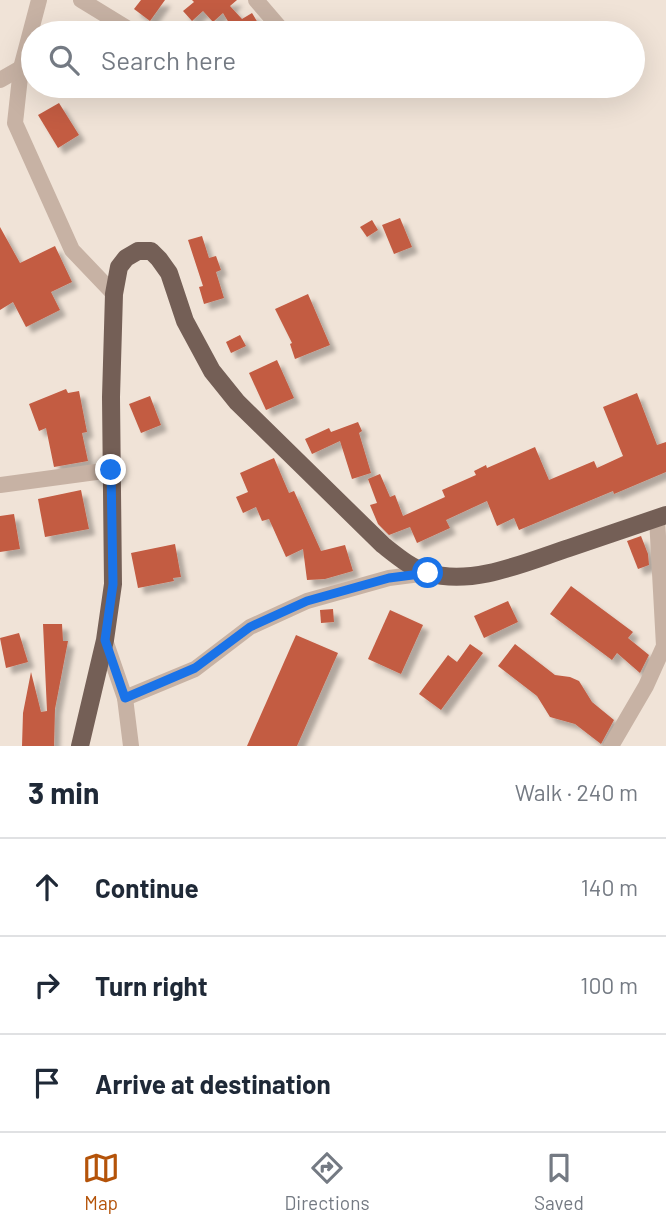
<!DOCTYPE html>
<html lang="en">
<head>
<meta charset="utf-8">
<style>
	body { margin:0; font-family:Barlow,sans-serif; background:#f6f6f7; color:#1f2937 }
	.stop { position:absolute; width:21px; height:21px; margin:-16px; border:5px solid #1a73e8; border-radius:50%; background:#fff }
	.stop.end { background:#1a73e8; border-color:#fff; box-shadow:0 2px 7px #0008 }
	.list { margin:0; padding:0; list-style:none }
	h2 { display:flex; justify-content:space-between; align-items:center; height:91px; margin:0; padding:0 28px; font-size:30px }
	h2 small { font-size:23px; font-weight:400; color:#747a83 }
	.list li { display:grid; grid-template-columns:46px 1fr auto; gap:21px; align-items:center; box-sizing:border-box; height:98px; padding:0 28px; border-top:2px solid #e0e1e3 }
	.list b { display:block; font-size:26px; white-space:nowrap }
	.list em { font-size:23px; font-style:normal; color:#747a83 }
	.icon { flex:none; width:38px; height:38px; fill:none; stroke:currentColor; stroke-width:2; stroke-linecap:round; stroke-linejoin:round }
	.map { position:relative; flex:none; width:666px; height:746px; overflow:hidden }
	.search { position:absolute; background:#fff; box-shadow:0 7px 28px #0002; left:21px; right:21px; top:21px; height:77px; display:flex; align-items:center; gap:18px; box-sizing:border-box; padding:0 24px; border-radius:38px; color:#747a83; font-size:26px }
	.sheet { height:385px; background:#fff }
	nav { display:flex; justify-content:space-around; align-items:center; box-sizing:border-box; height:98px; border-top:2px solid #e0e1e3; background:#fff; font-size:19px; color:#747a83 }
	nav a { display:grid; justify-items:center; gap:4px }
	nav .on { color:#b45309 }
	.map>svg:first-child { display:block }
</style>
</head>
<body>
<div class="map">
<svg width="666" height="746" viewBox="0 0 666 746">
	<defs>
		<filter id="shadow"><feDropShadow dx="6" dy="6" stdDeviation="2" flood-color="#0004"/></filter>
	</defs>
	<rect width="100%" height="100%" fill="#f0e3d7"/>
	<g fill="#c35b42" filter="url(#shadow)">
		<path d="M 141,0 L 165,0 L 150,21 L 134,9 Z"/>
		<path d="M 192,0 L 237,0 L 230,6 L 242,19 L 252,13 L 264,33 L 235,33 L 223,13 L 213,22 L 203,11 L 192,21 L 183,11 L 194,2 Z"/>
		<path d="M 59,103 L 79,135 L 58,148 L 38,115 Z"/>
		<path d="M 400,218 L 412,247 L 394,254 L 382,225 Z"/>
		<path d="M 372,220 L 378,230 L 367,237 L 360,227 Z"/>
		<path d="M 0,227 L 20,263 L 55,246 L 72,282 L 51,292 L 60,310 L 26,327 L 13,302 L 0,310 Z"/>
		<path d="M 202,236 L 209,258 L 216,256 L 221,270 L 216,272 L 224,298 L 204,304 L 199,287 L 203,286 L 188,240 Z"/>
		<path d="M 308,294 L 330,345 L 295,359 L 290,344 L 292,343 L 275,309 Z"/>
		<path d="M 240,335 L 246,346 L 231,353 L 226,342 Z"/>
		<path d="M 277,360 L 294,398 L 266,410 L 249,373 Z"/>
		<path d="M 66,389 L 68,393 L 79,391 L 87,432 L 82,433 L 88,461 L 54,467 L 46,428 L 39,431 L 29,404 Z"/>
		<path d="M 637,393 L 657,445 L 666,442 L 666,472 L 614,494 L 613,491 L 519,530 L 514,518 L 497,526 L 487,501 L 446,520 L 450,528 L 417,543 L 410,527 L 389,535 L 378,524 L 370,505 L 377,503 L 368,479 L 380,474 L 390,497 L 395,495 L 403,516 L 445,497 L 442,490 L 476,475 L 474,471 L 486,465 L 487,468 L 535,447 L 549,480 L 594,461 L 597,468 L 623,456 L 603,407 Z"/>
		<path d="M 150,396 L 161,425 L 141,433 L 129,404 Z"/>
		<path d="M 358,422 L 362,431 L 359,433 L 371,473 L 352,479 L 340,441 L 312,454 L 305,439 L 329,428 L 331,432 Z"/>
		<path d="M 274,458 L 289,493 L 294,491 L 321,551 L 345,545 L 353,571 L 325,579 L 307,580 L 303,549 L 286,557 L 269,519 L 262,521 L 256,507 L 243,513 L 236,497 L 248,492 L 240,473 Z"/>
		<path d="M 81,490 L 89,529 L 45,537 L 38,499 Z"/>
		<path d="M 14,514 L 20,549 L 0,552 L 0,516 Z"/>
		<path d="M 641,536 L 648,554 L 649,565 L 638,569 L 627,541 Z"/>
		<path d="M 175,544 L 181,577 L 173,578 L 174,581 L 138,588 L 131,553 Z"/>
		<path d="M 571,586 L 633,632 L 628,638 L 649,655 L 640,673 L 617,653 L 612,660 L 550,614 Z"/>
		<path d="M 508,601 L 518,622 L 484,638 L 474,616 Z"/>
		<path d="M 333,609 L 334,622 L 321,623 L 320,610 Z"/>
		<path d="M 390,610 L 423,625 L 401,674 L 368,659 Z"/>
		<path d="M 43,624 L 62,624 L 63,641 L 68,641 L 55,709 L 54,746 L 22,746 L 23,713 L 31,672 L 41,712 L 47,711 Z"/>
		<path d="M 19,633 L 28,662 L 6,668 L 0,638 Z"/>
		<path d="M 296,635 L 338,653 L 297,746 L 247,746 Z"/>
		<path d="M 470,644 L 483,653 L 441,710 L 419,694 L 448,655 L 457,662 Z"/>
		<path d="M 515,644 L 555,675 L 570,677 L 579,681 L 592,702 L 614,720 L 601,744 L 575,724 L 550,717 L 537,696 L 498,666 Z"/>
	</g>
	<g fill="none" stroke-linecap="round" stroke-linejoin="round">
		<g stroke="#c7b2a4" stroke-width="16">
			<path d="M 39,0 L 21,68 L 15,123 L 72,250 L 114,294"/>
			<path d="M 81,0 L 135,33"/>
			<path d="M 256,0 L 280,28"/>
			<path d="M 0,80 L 21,68"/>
			<path d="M 0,485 L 111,470"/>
			<path d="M 105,640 L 125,698 L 131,746"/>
			<path d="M 125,698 L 195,669 L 250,627 L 307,601 L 389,578 L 428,573"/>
			<path d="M 611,746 L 646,686 L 664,646 L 657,518"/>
		</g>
		<path stroke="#745f56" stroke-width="18" d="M 80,746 L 105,640 L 113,584 L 111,397 L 114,294 L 119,267 L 126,258 L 138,251 L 151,251 L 159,259 L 169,273 L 185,321 L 212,371 L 237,402 L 383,545 C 397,556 411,568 428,573 C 474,586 526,562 569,548 C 602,537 634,526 666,515"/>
	</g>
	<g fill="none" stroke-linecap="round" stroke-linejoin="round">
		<path stroke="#1a73e8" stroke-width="9" d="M 111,470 L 113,584 L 105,640 L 125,698 L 195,668 L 250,627 L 307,601 L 389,578 L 428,573"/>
	</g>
</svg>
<div class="stop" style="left:428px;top:573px"></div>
<div class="stop end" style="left:111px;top:470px"></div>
<div class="search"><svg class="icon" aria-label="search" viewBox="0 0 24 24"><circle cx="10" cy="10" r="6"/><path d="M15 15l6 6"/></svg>Search here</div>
</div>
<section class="sheet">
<h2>3 min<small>Walk · 240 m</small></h2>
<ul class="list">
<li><svg class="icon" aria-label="ahead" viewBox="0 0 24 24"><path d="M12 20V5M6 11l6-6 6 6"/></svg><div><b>Continue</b></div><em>140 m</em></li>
<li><svg class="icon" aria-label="right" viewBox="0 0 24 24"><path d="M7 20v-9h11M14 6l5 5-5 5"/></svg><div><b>Turn right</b></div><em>100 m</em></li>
<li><svg class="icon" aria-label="arrive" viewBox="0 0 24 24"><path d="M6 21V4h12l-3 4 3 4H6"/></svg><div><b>Arrive at destination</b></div></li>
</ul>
</section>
<nav>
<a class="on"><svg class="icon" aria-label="map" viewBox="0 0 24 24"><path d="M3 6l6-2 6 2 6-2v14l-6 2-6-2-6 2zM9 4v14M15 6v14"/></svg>Map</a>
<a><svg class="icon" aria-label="directions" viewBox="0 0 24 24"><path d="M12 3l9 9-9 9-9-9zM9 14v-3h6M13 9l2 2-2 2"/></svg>Directions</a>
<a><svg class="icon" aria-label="saved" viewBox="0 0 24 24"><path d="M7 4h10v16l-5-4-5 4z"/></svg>Saved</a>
</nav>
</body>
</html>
